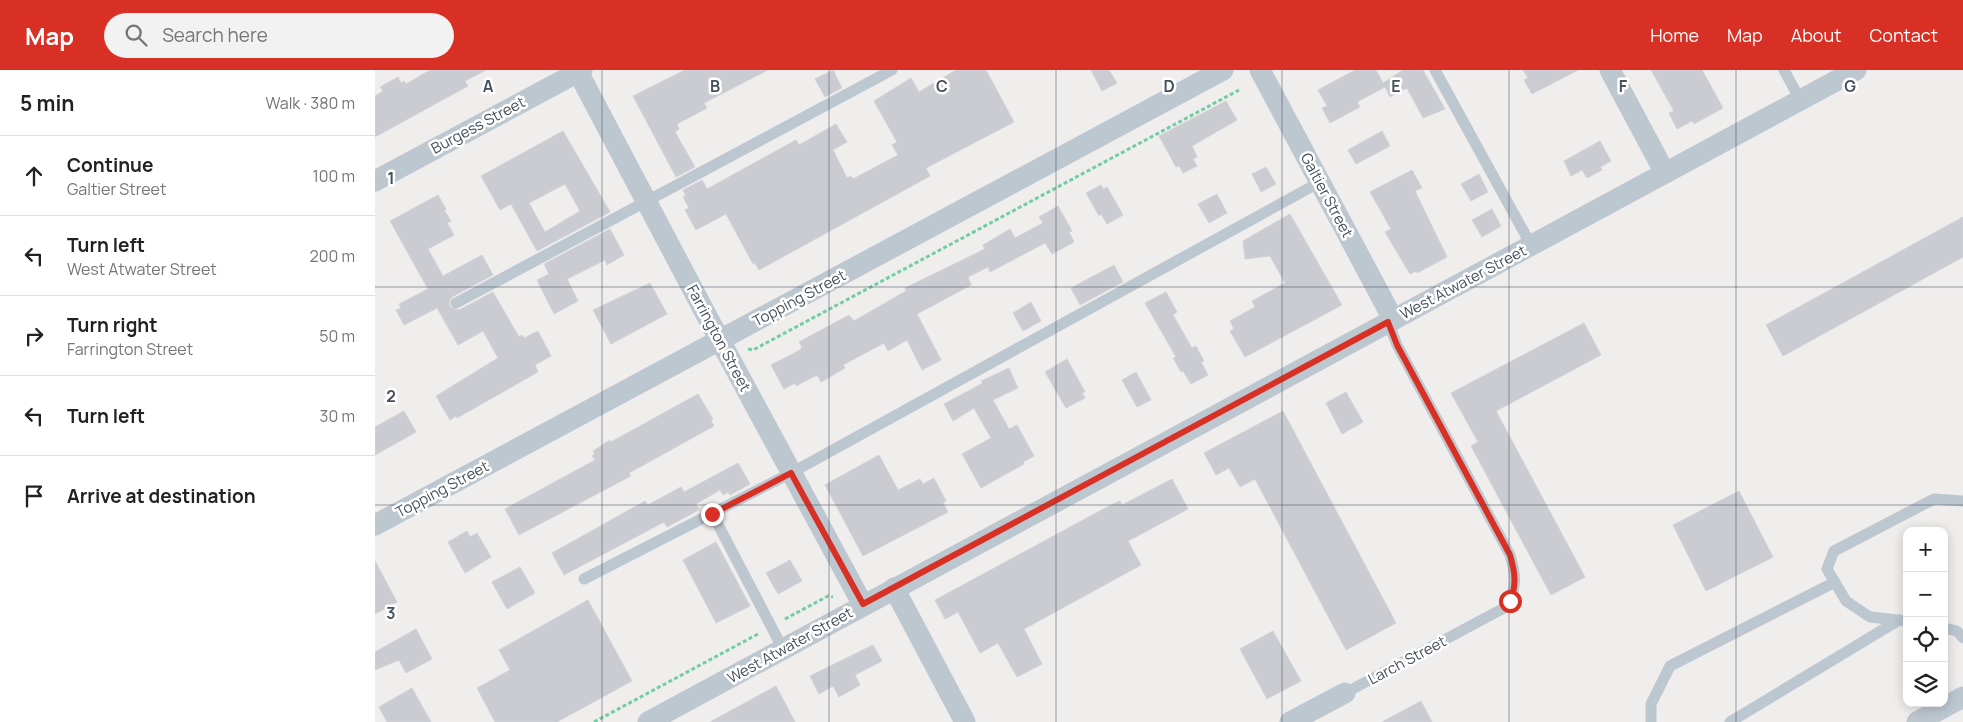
<!DOCTYPE html>
<html lang="en">
<head>
<meta charset="utf-8">
<style>
	body { margin:0; font-family:Manrope,sans-serif; background:#f2f2f2; color:#222 }
	.controls { position:absolute; right:15px; bottom:15px; display:grid; overflow:hidden; border-radius:10px; box-shadow:0 2px 12px #0003 }
	.controls button { width:45px; height:45px; display:grid; place-items:center; padding:0; border:0; border-bottom:1px solid #e0e0e0; background:#fff; color:#222; font:25px sans-serif }
	.stop { position:absolute; width:15px; height:15px; margin:-11px; border:4px solid #d93025; border-radius:50%; background:#fff }
	.stop.end { background:#d93025; border-color:#fff; box-shadow:0 1px 5px #0008 }
	.list { margin:0; padding:0; list-style:none }
	h2 { display:flex; justify-content:space-between; align-items:center; height:65px; margin:0; padding:0 20px; font-size:21px }
	h2 small { font-size:16px; font-weight:400; color:#767676 }
	.list li { display:grid; grid-template-columns:32px 1fr auto; gap:15px; align-items:center; box-sizing:border-box; height:80px; padding:0 20px; border-top:1px solid #e0e0e0 }
	.list b { display:block; font-size:19px; white-space:nowrap }
	.list p { margin:0; font-size:16px; white-space:nowrap; color:#767676 }
	.list em { font-size:16px; font-style:normal; color:#767676 }
	.icon { flex:none; width:28px; height:28px; fill:none; stroke:currentColor; stroke-width:2; stroke-linecap:round; stroke-linejoin:round }
	.map { position:relative; flex:none; width:1588px; height:652px; overflow:hidden }
	header { display:flex; align-items:center; gap:30px; box-sizing:border-box; height:70px; padding:0 25px; background:#d93025; color:#fff }
	header strong { font-size:24px }
	nav { display:flex; gap:28px; margin-inline-start:auto; font-size:18px }
	.search { width:350px; height:45px; background:#f2f2f2; display:flex; align-items:center; gap:12px; box-sizing:border-box; padding:0 18px; border-radius:28px; color:#767676; font-size:19px }
	main { display:flex }
	aside { flex:1; background:#fff }
	.map>svg:first-child { display:block }
</style>
</head>
<body>
<header>
<strong>Map</strong>
<div class="search"><svg class="icon" aria-label="search" viewBox="0 0 24 24"><circle cx="10" cy="10" r="6"/><path d="M15 15l6 6"/></svg>Search here</div>
<nav><a>Home</a><a>Map</a><a>About</a><a>Contact</a></nav>
</header>
<main>
<aside>
<h2>5 min<small>Walk · 380 m</small></h2>
<ul class="list">
<li><svg class="icon" aria-label="ahead" viewBox="0 0 24 24"><path d="M12 20V5M6 11l6-6 6 6"/></svg><div><b>Continue</b><p>Galtier Street</p></div><em>100 m</em></li>
<li><svg class="icon" aria-label="left" viewBox="0 0 24 24"><path d="M17 20v-9H6M10 6l-5 5 5 5"/></svg><div><b>Turn left</b><p>West Atwater Street</p></div><em>200 m</em></li>
<li><svg class="icon" aria-label="right" viewBox="0 0 24 24"><path d="M7 20v-9h11M14 6l5 5-5 5"/></svg><div><b>Turn right</b><p>Farrington Street</p></div><em>50 m</em></li>
<li><svg class="icon" aria-label="left" viewBox="0 0 24 24"><path d="M17 20v-9H6M10 6l-5 5 5 5"/></svg><div><b>Turn left</b></div><em>30 m</em></li>
<li><svg class="icon" aria-label="arrive" viewBox="0 0 24 24"><path d="M6 21V4h12l-3 4 3 4H6"/></svg><div><b>Arrive at destination</b></div></li>
</ul>
</aside>
<div class="map">
<svg width="1588" height="652" viewBox="0 0 1588 652">
	<rect width="100%" height="100%" fill="#f0eded"/>
	<g fill="#caccd2" stroke="#d1d3d9" fill-rule="evenodd">
		<path d="M 55,0 L 111,0 L 90,11 L 93,16 L 0,67 L 0,26 L 8,21 L 5,17 L 23,7 L 26,13 L 29,11 L 31,14 Z"/>
		<path d="M 310,0 L 393,0 L 329,33 L 332,38 L 302,54 L 304,59 L 300,62 L 320,97 L 301,107 L 258,26 Z"/>
		<path d="M 458,0 L 467,18 L 450,27 L 440,9 Z"/>
		<path d="M 581,0 L 611,0 L 639,52 L 551,98 L 555,106 L 384,200 L 380,193 L 378,194 L 351,144 L 321,160 L 310,140 L 314,138 L 308,127 L 311,126 L 308,120 L 327,110 L 332,119 L 421,70 L 424,75 L 461,54 L 472,72 L 458,80 L 472,108 L 476,106 L 478,109 L 523,85 L 517,75 L 522,72 L 499,31 L 536,8 L 544,22 Z"/>
		<path d="M 716,0 L 734,0 L 742,13 L 727,21 Z"/>
		<path d="M 980,0 L 1001,0 L 1008,13 L 1028,0 L 1048,0 L 1070,39 L 1048,48 L 1032,18 L 1015,27 L 1010,17 L 982,32 L 985,37 L 955,53 L 947,38 L 952,36 L 943,20 Z"/>
		<path d="M 1148,0 L 1203,0 L 1157,24 L 1149,10 L 1153,8 Z"/>
		<path d="M 1276,0 L 1327,0 L 1348,38 L 1319,54 L 1317,51 L 1302,59 L 1294,43 L 1299,41 Z"/>
		<path d="M 851,31 L 862,50 L 817,76 L 822,87 L 818,89 L 822,96 L 808,103 L 804,96 L 801,97 L 784,66 Z"/>
		<path d="M 188,61 L 235,142 L 162,181 L 136,134 L 125,140 L 106,106 ZM 190,114 L 205,141 L 170,162 L 154,133 Z"/>
		<path d="M 1007,61 L 1015,76 L 981,94 L 973,80 Z"/>
		<path d="M 1225,71 L 1236,91 L 1225,97 L 1227,100 L 1212,108 L 1207,100 L 1196,106 L 1189,91 Z"/>
		<path d="M 891,97 L 901,114 L 886,122 L 877,104 Z"/>
		<path d="M 1037,100 L 1047,118 L 1040,121 L 1072,187 L 1042,203 L 1041,201 L 1035,204 L 1010,162 L 1016,159 L 995,122 Z"/>
		<path d="M 1104,104 L 1113,122 L 1096,131 L 1086,114 Z"/>
		<path d="M 726,115 L 728,119 L 732,117 L 748,145 L 732,154 L 726,144 L 724,146 L 711,123 Z"/>
		<path d="M 842,124 L 852,143 L 834,153 L 823,134 Z"/>
		<path d="M 63,125 L 71,139 L 69,140 L 76,151 L 72,153 L 79,165 L 53,179 L 68,206 L 107,185 L 118,205 L 77,227 L 74,232 L 75,237 L 84,240 L 118,222 L 144,267 L 147,265 L 149,268 L 163,261 L 176,286 L 160,295 L 163,302 L 82,348 L 81,346 L 75,350 L 61,326 L 123,288 L 108,261 L 83,275 L 62,238 L 29,255 L 21,240 L 26,238 L 24,234 L 53,219 L 15,151 Z"/>
		<path d="M 683,136 L 697,161 L 694,162 L 699,172 L 677,184 L 670,173 L 615,202 L 613,197 L 593,207 L 596,215 L 542,244 L 566,290 L 547,300 L 532,270 L 513,281 L 509,273 L 468,295 L 470,298 L 446,312 L 443,306 L 440,306 L 421,316 L 420,313 L 409,319 L 396,295 L 425,280 L 427,277 L 424,272 L 474,245 L 479,251 L 531,221 L 530,218 L 610,179 L 608,175 L 635,159 L 640,168 L 668,153 L 664,147 Z"/>
		<path d="M 1117,139 L 1126,156 L 1107,167 L 1097,150 Z"/>
		<path d="M 915,144 L 967,235 L 870,287 L 855,261 L 859,259 L 855,251 L 880,237 L 877,231 L 910,213 L 895,186 L 870,189 L 868,171 Z"/>
		<path d="M 1588,147 L 1588,187 L 1408,286 L 1391,255 Z"/>
		<path d="M 235,159 L 249,185 L 232,195 L 230,190 L 192,209 L 203,231 L 179,244 L 162,210 L 174,204 L 169,194 Z"/>
		<path d="M 739,195 L 748,212 L 705,235 L 696,218 Z"/>
		<path d="M 275,213 L 292,244 L 236,274 L 218,240 Z"/>
		<path d="M 791,222 L 802,242 L 798,245 L 817,278 L 821,276 L 829,291 L 826,292 L 833,305 L 816,314 L 808,301 L 806,302 L 798,288 L 801,287 L 770,233 Z"/>
		<path d="M 656,232 L 666,251 L 648,261 L 638,243 Z"/>
		<path d="M 1209,253 L 1226,285 L 1121,341 L 1210,507 L 1176,525 L 1096,376 L 1103,372 L 1076,323 Z"/>
		<path d="M 692,289 L 710,322 L 707,323 L 710,328 L 691,338 L 670,302 Z"/>
		<path d="M 634,298 L 643,318 L 618,330 L 634,359 L 642,355 L 659,386 L 648,392 L 649,394 L 606,418 L 587,384 L 616,368 L 599,338 L 578,351 L 569,334 L 608,313 L 606,311 Z"/>
		<path d="M 761,302 L 776,330 L 762,337 L 747,310 Z"/>
		<path d="M 971,322 L 988,352 L 967,364 L 951,333 Z"/>
		<path d="M 323,324 L 338,349 L 336,350 L 339,356 L 254,403 L 256,406 L 144,465 L 130,439 L 220,390 L 217,386 L 220,384 L 218,381 L 235,370 L 236,372 Z"/>
		<path d="M 29,341 L 41,362 L 0,385 L 0,357 Z"/>
		<path d="M 908,341 L 1021,553 L 971,580 L 880,409 L 865,417 L 854,398 L 841,405 L 829,383 Z"/>
		<path d="M 504,385 L 523,420 L 545,409 L 548,414 L 559,408 L 571,431 L 568,433 L 573,442 L 488,486 L 450,415 Z"/>
		<path d="M 363,393 L 375,414 L 355,425 L 353,422 L 348,425 L 345,420 L 321,434 L 324,439 L 320,442 L 292,457 L 289,452 L 189,505 L 177,483 L 270,431 L 273,435 L 306,417 L 309,422 Z"/>
		<path d="M 797,409 L 813,439 L 753,471 L 766,495 L 649,559 L 667,594 L 642,607 L 623,573 L 605,583 L 583,542 L 570,549 L 560,530 L 734,436 L 745,431 L 747,435 Z"/>
		<path d="M 1364,421 L 1398,487 L 1331,521 L 1298,455 Z"/>
		<path d="M 92,461 L 95,467 L 102,463 L 116,487 L 90,503 L 73,472 Z"/>
		<path d="M 341,472 L 375,536 L 341,553 L 308,490 Z"/>
		<path d="M 415,490 L 427,511 L 403,524 L 391,503 Z"/>
		<path d="M 0,491 L 22,532 L 0,544 Z"/>
		<path d="M 145,497 L 160,523 L 132,539 L 117,512 Z"/>
		<path d="M 213,530 L 257,611 L 182,652 L 120,652 L 102,618 L 135,600 L 124,580 Z"/>
		<path d="M 41,559 L 57,589 L 31,603 L 24,590 L 0,600 L 0,582 Z"/>
		<path d="M 898,561 L 926,611 L 892,629 L 865,579 Z"/>
		<path d="M 498,575 L 507,591 L 480,605 L 485,615 L 464,627 L 458,616 L 444,624 L 435,606 Z"/>
		<path d="M 401,616 L 420,652 L 335,652 Z"/>
		<path d="M 37,618 L 56,652 L 12,652 L 4,637 Z"/>
		<path d="M 1046,631 L 1057,652 L 1007,652 Z"/>
	</g>
	<g fill="none" stroke-linecap="round" stroke-linejoin="round">
		<g stroke="#72cda4" stroke-width="3" stroke-dasharray="4 2.5" stroke-linecap="butt">
			<path d="M 373,279 L 378,280 L 864,20"/>
			<path d="M 410,549 L 453,526 L 458,527"/>
			<path d="M 219,652 L 383,564"/>
		</g>
		<g stroke="#bdc7d0" stroke-width="11">
			<path d="M 1060,0 L 1156,175"/>
			<path d="M 1409,0 L 1425,30"/>
			<path d="M 81,233 L 517,0"/>
			<path d="M 337,443 L 408,579"/>
			<path d="M 209,509 L 416,403 L 945,112"/>
			<path d="M 1532,551 L 1495,547 L 1471,531 L 1452,499 L 1459,481 L 1559,429 L 1588,431"/>
			<path d="M 1569,558 L 1582,561 L 1588,568"/>
			<path d="M 970,623 L 1129,538 C 1143,521 1141,505 1135,485 L 1022,275 L 1013,252"/>
			<path d="M 1276,652 L 1276,634 L 1295,596 L 1460,512"/>
			<path d="M 1355,652 L 1524,550"/>
		</g>
		<g stroke="#bdc7d0" stroke-width="21">
			<path d="M 202,0 L 335,252 L 488,535"/>
			<path d="M 885,0 L 1018,249"/>
			<path d="M 1235,0 L 1290,103"/>
			<path d="M 0,111 L 207,0"/>
			<path d="M 0,455 L 848,0"/>
			<path d="M 519,518 L 590,652"/>
			<path d="M 273,652 L 1481,0"/>
			<path d="M 915,652 L 970,623"/>
			<path d="M 1542,652 L 1588,627"/>
		</g>
	</g>
	<g fill="none" stroke-linecap="round" stroke-linejoin="round">
		<path stroke="#d93025" stroke-width="6" d="M 337,444 L 416,403 L 488,534 L 1013,252 L 1022,275 L 1135,485 C 1140,502 1142,515 1135,531"/>
	</g>
	<path fill="none" stroke="#45505b" stroke-width="1" stroke-opacity="0.55" d="M 227,0 L 227,652M 454,0 L 454,652M 681,0 L 681,652M 907,0 L 907,652M 1134,0 L 1134,652M 1361,0 L 1361,652M 0,217 L 1588,217M 0,435 L 1588,435"/>
	<g text-anchor="middle" dominant-baseline="central" stroke-width="5" stroke-linejoin="round" paint-order="stroke">
		<g font-size="15" fill="#45505b" stroke="#fff">
			<text transform="translate(103 55) rotate(-28)">Burgess Street</text>
			<text transform="translate(952 125) rotate(62)">Galtier Street</text>
			<text transform="translate(1088 212) rotate(-28)">West Atwater Street</text>
			<text transform="translate(424 228) rotate(-28)">Topping Street</text>
			<text transform="translate(344 268) rotate(62)">Farrington Street</text>
			<text transform="translate(67 419) rotate(-28)">Topping Street</text>
			<text transform="translate(415 575) rotate(-29)">West Atwater Street</text>
			<text transform="translate(1032 590) rotate(-28)">Larch Street</text>
		</g>
	</g>
	<g font-size="16" text-anchor="middle" font-weight="bold" fill="#45505b" stroke="#fff" stroke-width="5" stroke-linejoin="round" paint-order="stroke">
		<text x="113" y="22">A</text>
		<text x="340" y="22">B</text>
		<text x="567" y="22">C</text>
		<text x="794" y="22">D</text>
		<text x="1021" y="22">E</text>
		<text x="1248" y="22">F</text>
		<text x="1475" y="22">G</text>
		<text x="16" y="114">1</text>
		<text x="16" y="332">2</text>
		<text x="16" y="549">3</text>
	</g>
</svg>
<div class="controls">
<button>+</button>
<button>−</button>
<button><svg class="icon" aria-label="locate" viewBox="0 0 24 24"><circle cx="12" cy="12" r="6"/><path d="M12 2v4M12 18v4M2 12h4M18 12h4"/></svg></button>
<button><svg class="icon" aria-label="layers" viewBox="0 0 24 24"><path d="M12 4l9 5-9 5-9-5zM3 14l9 5 9-5"/></svg></button>
</div>
<div class="stop" style="left:1135px;top:531px"></div>
<div class="stop end" style="left:337px;top:444px"></div>
</div>
</main>
</body>
</html>
